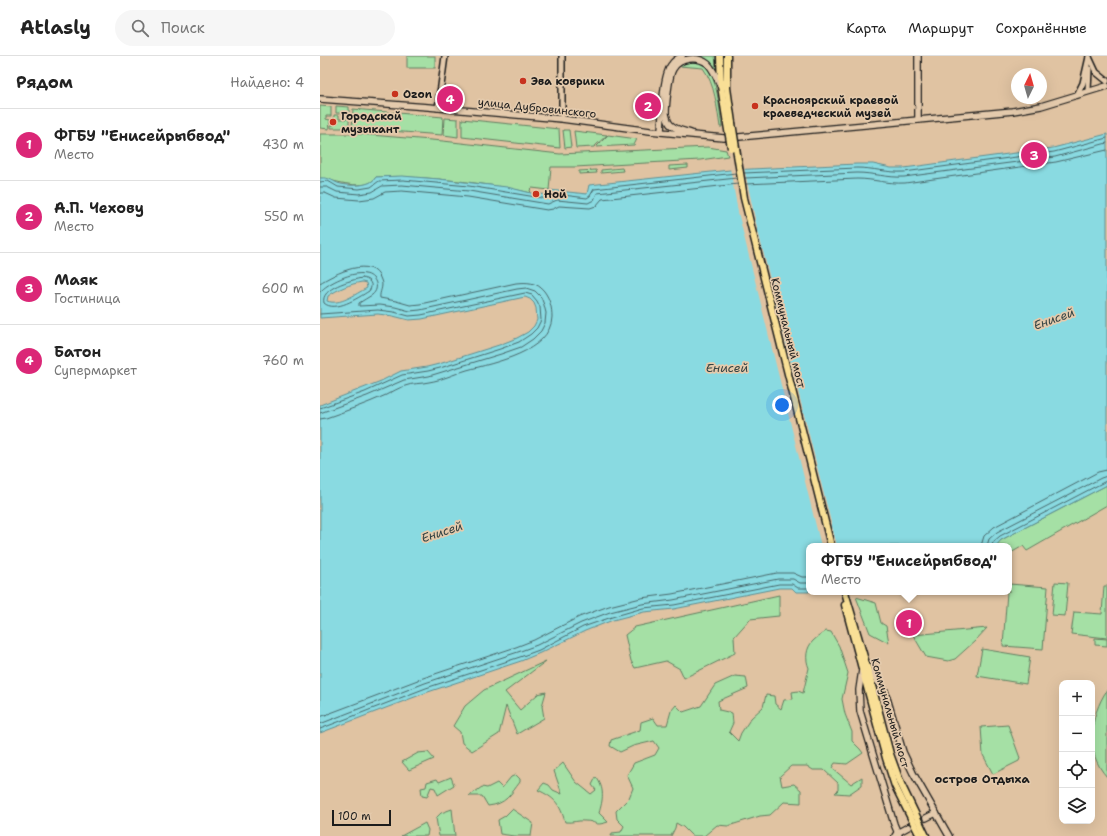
<!DOCTYPE html>
<html lang="ru">
<head>
<meta charset="utf-8">
<style>
	body { margin:0; font-family:"Shantell Sans",sans-serif; background:#f6f6f6; color:#222 }
	.controls { position:absolute; right:12px; bottom:12px; display:grid; overflow:hidden; border-radius:8px; box-shadow:0 4px 16px #0002 }
	.controls button { width:36px; height:36px; display:grid; place-items:center; padding:0; border:0; border-bottom:1px solid #e0e0e0; background:#fff; color:#222; font:20px sans-serif }
	.compass { position:absolute; left:691px; top:12px; width:36px; height:36px; border-radius:50%; background:#fff; box-shadow:0 4px 16px #0002; rotate:5deg }
	.scale { position:absolute; left:12px; bottom:10px; width:59px; box-sizing:border-box; padding-left:4px; border:2px solid #1c1c1c; border-top:0; font-size:11px; line-height:14px; white-space:nowrap; color:#1c1c1c; -webkit-text-stroke:3px #e4caac; paint-order:stroke }
	.you { position:absolute; left:462px; top:349px; width:14px; height:14px; margin:-10px; border:3px solid #fff; border-radius:50%; background:#1a73e8; box-shadow:0 0 0 6px #1a73e833 }
	.badge { display:grid; place-items:center; width:26px; height:26px; border-radius:50%; background:#db2777; color:#fff; font-size:13px; font-weight:700 }
	.pin { position:absolute; translate:-50% -50%; border:2px solid #fff; box-shadow:0 1px 4px #0006 }
	.popup { position:absolute; left:486px; top:487px; width:206px; height:52px; box-sizing:border-box; display:grid; place-content:center; border-radius:8px; background:#fff; filter:drop-shadow(0 1px 3px #0005); font-size:13px; white-space:nowrap; color:#767676 }
	.popup b { font-size:15px; color:#222 }
	.popup::after { content:''; position:absolute; left:50%; top:100%; margin-left:-8px; border:8px solid transparent; border-top-color:#fff }
	.list { margin:0; padding:0; list-style:none }
	h2 { display:flex; justify-content:space-between; align-items:center; height:52px; margin:0; padding:0 16px; font-size:17px }
	h2 small { font-size:13px; font-weight:400; color:#767676 }
	.list li { display:grid; grid-template-columns:26px 1fr auto; gap:12px; align-items:center; box-sizing:border-box; height:72px; padding:0 16px; border-top:1px solid #e0e0e0 }
	.list b { display:block; font-size:15px; white-space:nowrap }
	.list p { margin:0; font-size:13px; white-space:nowrap; color:#767676 }
	.list em { font-size:13px; font-style:normal; color:#767676 }
	.icon { flex:none; width:22px; height:22px; fill:none; stroke:currentColor; stroke-width:2; stroke-linecap:round; stroke-linejoin:round }
	.map { position:relative; flex:none; width:787px; height:780px; overflow:hidden }
	header { display:flex; align-items:center; gap:24px; box-sizing:border-box; height:56px; padding:0 20px; background:#fff; border-bottom:1px solid #e0e0e0 }
	header strong { font-size:19px }
	nav { display:flex; gap:22px; margin-inline-start:auto; font-size:14px }
	.search { width:280px; height:36px; background:#f6f6f6; display:flex; align-items:center; gap:10px; box-sizing:border-box; padding:0 14px; border-radius:22px; color:#767676; font-size:15px }
	main { display:flex }
	aside { flex:1; background:#fff }
	.map>svg:first-child { display:block }
</style>
</head>
<body>
<header>
<strong>Atlasly</strong>
<div class="search"><svg class="icon" aria-label="search" viewBox="0 0 24 24"><circle cx="10" cy="10" r="6"/><path d="M15 15l6 6"/></svg>Поиск</div>
<nav><a>Карта</a><a>Маршрут</a><a>Сохранённые</a></nav>
</header>
<main>
<aside>
<h2>Рядом<small>Найдено: 4</small></h2>
<ul class="list">
<li><span class="badge">1</span><div><b>ФГБУ &quot;Енисейрыбвод&quot;</b><p>Место</p></div><em>430 m</em></li>
<li><span class="badge">2</span><div><b>А.П. Чехову</b><p>Место</p></div><em>550 m</em></li>
<li><span class="badge">3</span><div><b>Маяк</b><p>Гостиница</p></div><em>600 m</em></li>
<li><span class="badge">4</span><div><b>Батон</b><p>Супермаркет</p></div><em>760 m</em></li>
</ul>
</aside>
<div class="map">
<svg width="787" height="780" viewBox="0 0 787 780">
	<rect width="100%" height="100%" fill="#e0c3a2"/>
	<filter id="ink" filterUnits="userSpaceOnUse"><feTurbulence type="fractalNoise" baseFrequency=".025" numOctaves="2"/><feDisplacementMap in="SourceGraphic" scale="8" xChannelSelector="R" yChannelSelector="G"/><feConvolveMatrix kernelMatrix="1 2 1 2 8 2 1 2 1" color-interpolation-filters="sRGB"/></filter>
	<g filter="url(#ink)">
		<g fill="#a5e0a5" stroke="#607e60">
			<rect x="87" y="0" width="28" height="12"/>
			<path d="M 378,0 L 395,0 L 397,17 L 388,5 Z"/>
			<path d="M 366,6 C 371,6 379,5 384,9 C 397,17 400,57 402,71 L 400,71 C 397,52 395,28 383,12 L 359,10 Z"/>
			<path d="M 0,50 L 11,51 L 11,60 L 6,60 L 6,63 L 10,64 L 9,73 L 0,72 Z"/>
			<path d="M 16,50 L 29,51 L 29,62 L 24,62 L 24,57 L 16,57 Z"/>
			<path d="M 33,53 L 123,61 L 122,79 L 32,72 Z"/>
			<path d="M 14,59 L 19,59 L 19,63 L 29,63 L 29,72 L 11,72 L 11,69 L 14,69 Z"/>
			<path d="M 125,62 L 138,63 L 138,81 L 124,79 Z"/>
			<path d="M 142,63 L 239,73 L 240,92 L 142,81 Z"/>
			<path d="M 243,74 L 249,74 L 251,91 L 245,92 Z"/>
			<path d="M 254,75 L 287,79 L 274,91 L 256,92 Z"/>
			<path d="M 0,78 L 38,78 L 123,85 L 240,98 L 388,91 L 406,94 L 408,100 L 380,104 L 255,111 L 231,111 L 229,134 L 212,132 L 210,134 L 211,137 C 187,131 163,128 139,125 C 110,122 85,120 56,121 C 47,137 13,124 0,122 Z"/>
			<path d="M 288,79 L 317,83 L 314,89 L 276,91 Z"/>
			<path d="M 368,109 L 368,112 L 349,114 L 349,110 Z"/>
			<path d="M 302,112 L 303,115 L 281,117 L 281,114 Z"/>
			<path d="M 276,114 L 277,117 L 259,118 L 259,115 Z"/>
			<path d="M 787,429 L 787,449 L 707,495 L 703,490 L 689,498 L 689,490 L 677,490 L 676,488 L 681,484 Z"/>
			<path d="M 735,526 L 748,527 L 745,560 L 732,559 Z"/>
			<path d="M 689,528 L 728,531 L 723,593 L 683,590 L 687,536 L 689,536 Z"/>
			<path d="M 784,530 L 787,530 L 787,582 L 751,578 L 754,556 L 782,558 Z"/>
			<path d="M 459,539 L 459,560 L 430,563 L 414,581 L 415,597 L 364,622 L 360,613 L 346,605 L 315,612 L 311,605 L 305,579 L 315,571 Z"/>
			<path d="M 536,541 L 556,547 L 561,567 L 566,570 L 569,587 L 550,577 Z"/>
			<path d="M 667,572 L 655,585 L 635,603 L 628,605 L 606,601 L 593,579 Z"/>
			<path d="M 506,575 L 511,576 L 519,590 L 528,617 L 522,643 L 525,658 L 532,676 L 532,685 L 540,693 L 543,697 L 527,708 L 515,707 L 512,712 L 531,728 L 542,721 L 542,729 L 529,738 L 515,737 L 518,734 L 518,727 L 504,714 L 493,714 L 487,710 L 471,710 L 460,720 L 462,730 L 474,728 L 481,734 L 481,747 L 464,746 L 450,759 L 440,760 L 408,770 L 397,769 L 384,780 L 372,780 L 363,771 L 356,767 L 355,772 L 351,780 L 291,780 L 292,777 L 301,776 L 304,770 L 297,763 L 296,755 L 309,742 L 313,732 L 307,719 L 314,707 L 335,699 L 339,692 L 334,685 L 313,690 L 300,696 L 290,690 L 291,684 L 320,674 L 321,666 L 333,662 L 338,669 L 347,669 L 351,655 L 356,649 L 363,656 L 381,650 L 395,629 L 415,620 L 426,621 L 428,632 L 398,645 L 399,654 L 412,657 L 413,667 L 409,676 L 418,685 L 421,677 L 431,662 L 443,651 L 446,639 L 454,640 L 455,648 L 461,653 L 464,644 L 473,643 L 472,636 L 478,635 L 483,637 L 489,612 C 485,603 486,592 493,585 C 497,581 502,578 506,575 Z"/>
			<path d="M 775,582 L 787,583 L 787,590 L 775,589 Z"/>
			<path d="M 662,593 L 710,601 L 706,628 L 657,620 Z"/>
			<path d="M 226,605 L 185,636 L 200,654 L 218,638 L 226,636 L 222,650 L 224,662 L 197,678 L 186,650 L 179,678 L 152,695 L 142,687 L 140,676 L 133,670 L 145,650 L 164,634 Z"/>
			<path d="M 787,634 L 787,721 C 764,696 770,660 787,634 Z"/>
			<path d="M 688,669 L 700,702 L 699,705 L 673,718 L 663,699 L 661,671 Z"/>
			<path d="M 108,696 L 114,703 L 89,714 L 82,706 L 98,697 Z"/>
			<path d="M 243,707 L 256,726 L 271,738 L 276,734 L 272,729 L 276,721 C 285,732 283,744 279,757 L 288,766 C 273,771 277,765 265,765 C 259,764 252,767 245,766 C 240,748 235,742 218,734 L 224,727 L 229,729 L 233,734 L 242,738 L 234,715 Z"/>
			<path d="M 196,719 L 200,723 L 200,726 C 190,739 186,748 168,750 L 162,740 L 149,740 L 162,731 L 167,732 L 177,727 L 182,732 L 191,721 Z"/>
			<path d="M 131,721 L 134,729 L 118,739 L 115,732 L 111,731 L 107,741 L 102,740 L 101,732 L 106,731 L 107,726 L 117,723 L 119,726 Z"/>
			<path d="M 132,753 L 135,780 L 119,780 L 116,762 L 121,757 Z"/>
			<path d="M 192,753 L 213,767 L 211,780 L 194,780 L 180,778 L 178,764 L 185,760 Z"/>
			<path d="M 105,767 L 108,774 L 107,780 L 81,780 Z"/>
		</g>
		<path fill="#89dae1" stroke="#5d8e92" fill-rule="evenodd" d="M 787,78 L 787,429 L 681,484 L 676,490 L 489,490 L 489,536 L 476,536 L 472,532 L 459,532 L 354,553 L 324,556 L 293,564 L 265,575 L 220,597 L 201,605 L 108,636 L 0,677 L 0,349 L 61,325 L 81,315 L 107,311 L 119,308 L 179,289 L 197,282 L 208,276 L 214,270 L 217,264 L 216,252 L 214,247 L 210,243 L 205,241 L 102,263 L 89,264 L 73,260 L 58,258 L 0,262 L 0,122 C 11,121 12,126 21,128 C 30,130 51,131 56,121 L 82,120 L 119,123 L 187,131 L 211,137 L 229,139 L 229,134 L 267,138 L 269,129 L 410,114 L 537,108 L 553,108 L 571,112 L 584,112 L 733,92 ZM 42,226 L 46,227 L 47,232 C 35,238 20,250 7,245 L 8,240 C 18,233 30,228 42,226 Z"/>
		<path fill="#e0c3a2" d="M 424,111 L 436,167 L 517,490 L 501,490 L 418,156 L 410,112 Z"/>
		<g fill="none" stroke-linecap="round" stroke-linejoin="round">
			<g stroke="#48686b" stroke-width="1">
				<path d="M 424,117 L 537,112 C 553,112 568,117 584,116 L 734,96 L 787,82"/>
				<path d="M 425,122 L 537,117 C 553,117 568,122 584,121 L 735,101 L 787,87"/>
				<path d="M 0,126 L 8,125 L 18,131 L 39,133 L 51,131 L 59,125 L 83,124 L 149,130 L 228,143 L 235,138 L 267,142 L 270,140 L 274,133 L 416,117"/>
				<path d="M 426,128 L 537,123 C 554,123 567,128 585,127 L 736,106 L 787,94"/>
				<path d="M 0,131 L 7,131 L 17,136 L 39,138 L 52,136 L 62,130 L 82,129 L 149,135 L 228,148 L 237,144 L 268,147 L 274,144 L 277,137 L 417,122"/>
				<path d="M 0,137 L 5,137 L 16,142 L 39,144 L 54,142 L 65,136 L 82,135 L 148,141 L 227,154 L 233,153 L 239,150 L 270,152 L 276,150 L 282,143 L 418,128"/>
				<path d="M 42,222 C 50,223 54,229 49,235 C 38,242 15,257 4,247 C 0,232 31,224 42,222 Z"/>
				<path d="M 0,227 C 14,218 53,198 61,224 C 64,231 59,236 60,242 L 76,245 L 90,249 L 100,248 L 196,227 C 207,226 217,226 224,235 C 230,243 232,252 232,261 C 231,296 173,307 147,314 C 134,318 122,324 109,326 C 101,328 92,327 85,330 C 78,332 72,336 66,339 C 46,348 26,355 6,362 L 0,363"/>
				<path d="M 0,236 C 7,227 33,215 45,218 C 55,219 61,232 52,239 C 48,242 43,244 39,247 L 39,250 L 59,249 L 75,251 L 90,255 L 100,254 L 197,233 L 206,232 L 215,235 L 221,241 L 224,249 L 226,257 L 225,267 L 221,275 L 213,283 L 201,291 L 181,298 L 109,320 L 84,324 L 47,340 L 0,357"/>
				<path d="M 0,258 L 58,254 L 74,256 L 89,260 L 101,259 L 205,237 L 212,239 L 217,245 L 220,251 L 221,264 L 217,272 L 211,278 L 199,286 L 180,293 L 120,312 L 108,315 L 82,319 L 45,336 L 0,352"/>
				<path d="M 661,490 L 664,480 L 674,471 L 778,416 L 787,414"/>
				<path d="M 667,490 L 669,483 L 677,476 L 781,422 L 787,420"/>
				<path d="M 672,490 L 673,486 L 680,480 L 784,426 L 787,425"/>
				<path d="M 0,661 L 103,622 L 196,591 L 214,584 L 259,561 L 289,550 L 321,542 L 352,538 L 457,517 L 473,517 L 482,521 L 489,521"/>
				<path d="M 0,668 L 105,627 L 198,596 L 217,589 L 261,567 L 290,556 L 322,548 L 353,544 L 458,523 L 473,523 L 480,527 L 489,527"/>
				<path d="M 0,673 L 106,632 L 200,601 L 219,594 L 263,571 L 292,561 L 323,552 L 354,549 L 459,528 L 472,528 L 478,532 L 489,532"/>
			</g>
			<g stroke="#1c1c1c" stroke-width="8">
				<g id="tertiary">
					<path d="M 769,1 L 776,16 L 787,25"/>
					<path d="M 768,35 L 769,13"/>
					<path d="M 757,39 L 763,27 L 769,1"/>
					<path d="M 118,52 L 125,0"/>
					<path d="M 242,63 L 242,0"/>
				</g>
			</g>
			<g stroke="#1c1c1c" stroke-width="8">
				<g id="secondary">
					<path d="M 598,0 L 598,64"/>
					<path d="M 0,43 L 108,51 L 242,63 L 330,75 L 404,82"/>
					<path d="M 341,76 C 342,61 342,18 352,8 C 354,4 359,2 362,0"/>
					<path d="M 371,77 C 365,75 356,74 351,69 C 348,67 347,62 346,58 C 346,49 349,19 353,13 C 360,1 378,0 388,8 C 393,13 397,22 400,29"/>
					<path d="M 419,81 L 693,55 L 721,50 L 787,30"/>
					<path d="M 547,611 L 565,635 L 583,696 L 593,717 L 629,780"/>
					<path d="M 542,614 L 539,634 L 540,655 L 574,768 L 579,780"/>
					<path d="M 606,762 L 616,757"/>
					<path d="M 575,780 L 577,777 L 588,771"/>
				</g>
			</g>
			<g stroke="#1c1c1c" stroke-width="9">
				<g id="trunk">
					<path d="M 400,0 L 401,30 L 407,68"/>
					<path d="M 407,0 L 407,32 L 412,67"/>
					<path d="M 525,536 L 547,611 L 570,698 L 581,728 L 606,780"/>
					<path d="M 525,549 L 566,702 L 575,730 L 600,780"/>
				</g>
			</g>
			<use href="#tertiary" stroke="#e4caac" stroke-width="5"/>
			<use href="#secondary" stroke="#e4caac" stroke-width="5.5"/>
			<use href="#trunk" stroke="#f9df96" stroke-width="6"/>
			<g stroke="#1c1c1c" stroke-width="9" stroke-linecap="butt">
				<g id="trunk-bridge">
					<path d="M 412,67 L 424,142 L 511,490"/>
					<path d="M 407,68 L 411,92"/>
				</g>
			</g>
			<use href="#trunk-bridge" stroke="#f9df96" stroke-width="6"/>
		</g>
	</g>
	<g fill="#c8321e" stroke="#e4caac" stroke-width="1.5">
		<circle cx="203" cy="25" r="4"/>
		<circle cx="75" cy="38" r="4"/>
		<circle cx="435" cy="50" r="4"/>
		<circle cx="13" cy="66" r="4"/>
		<circle cx="216" cy="138" r="4"/>
	</g>
	<g text-anchor="middle" dominant-baseline="central" stroke-width="3.5" stroke-linejoin="round" paint-order="stroke">
		<g font-size="11" font-weight="bold" fill="#1c1c1c" stroke="#e4caac" text-anchor="start">
			<text x="211" y="25">Эва коврики</text>
			<text x="83" y="38">Ozon</text>
			<text x="443" y="44">Красноярский краевой<tspan x="443" dy="13">краеведческий музей</tspan></text>
			<text x="21" y="60">Городской<tspan x="21" dy="13">музыкант</tspan></text>
			<text x="224" y="138">Ной</text>
		</g>
		<g font-size="11" fill="#1c1c1c" stroke="#e4caac">
			<text transform="translate(217 52) rotate(6)">улица Дубровинского</text>
			<text transform="translate(468 277) rotate(76)">Коммунальный мост</text>
			<text transform="translate(570 657) rotate(74)">Коммунальный мост</text>
		</g>
		<g font-size="12" font-style="italic" fill="#324243" stroke="#e4caac">
			<text transform="translate(734 263) rotate(-20)">Енисей</text>
			<text x="407" y="312">Енисей</text>
			<text transform="translate(122 476) rotate(-18)">Енисей</text>
		</g>
		<g font-size="12" font-weight="bold" fill="#1c1c1c" stroke="#e4caac">
			<text x="662" y="723">остров Отдыха</text>
		</g>
	</g>
</svg>
<div class="controls">
<button>+</button>
<button>−</button>
<button><svg class="icon" aria-label="locate" viewBox="0 0 24 24"><circle cx="12" cy="12" r="6"/><path d="M12 2v4M12 18v4M2 12h4M18 12h4"/></svg></button>
<button><svg class="icon" aria-label="layers" viewBox="0 0 24 24"><path d="M12 4l9 5-9 5-9-5zM3 14l9 5 9-5"/></svg></button>
</div>
<svg class="compass" viewBox="-18 -18 36 36"><path d="M0-13l5 13h-10z" fill="#e53935"/><path d="M0 13l5-13h-10z" fill="#767676"/></svg>
<div class="scale">100 m</div>
<div class="you"></div>
<div class="pin badge" style="left:589px;top:567px">1</div>
<div class="popup"><b>ФГБУ &quot;Енисейрыбвод&quot;</b>Место</div>
<div class="pin badge" style="left:328px;top:50px">2</div>
<div class="pin badge" style="left:714px;top:99px">3</div>
<div class="pin badge" style="left:130px;top:43px">4</div>
</div>
</main>
</body>
</html>
